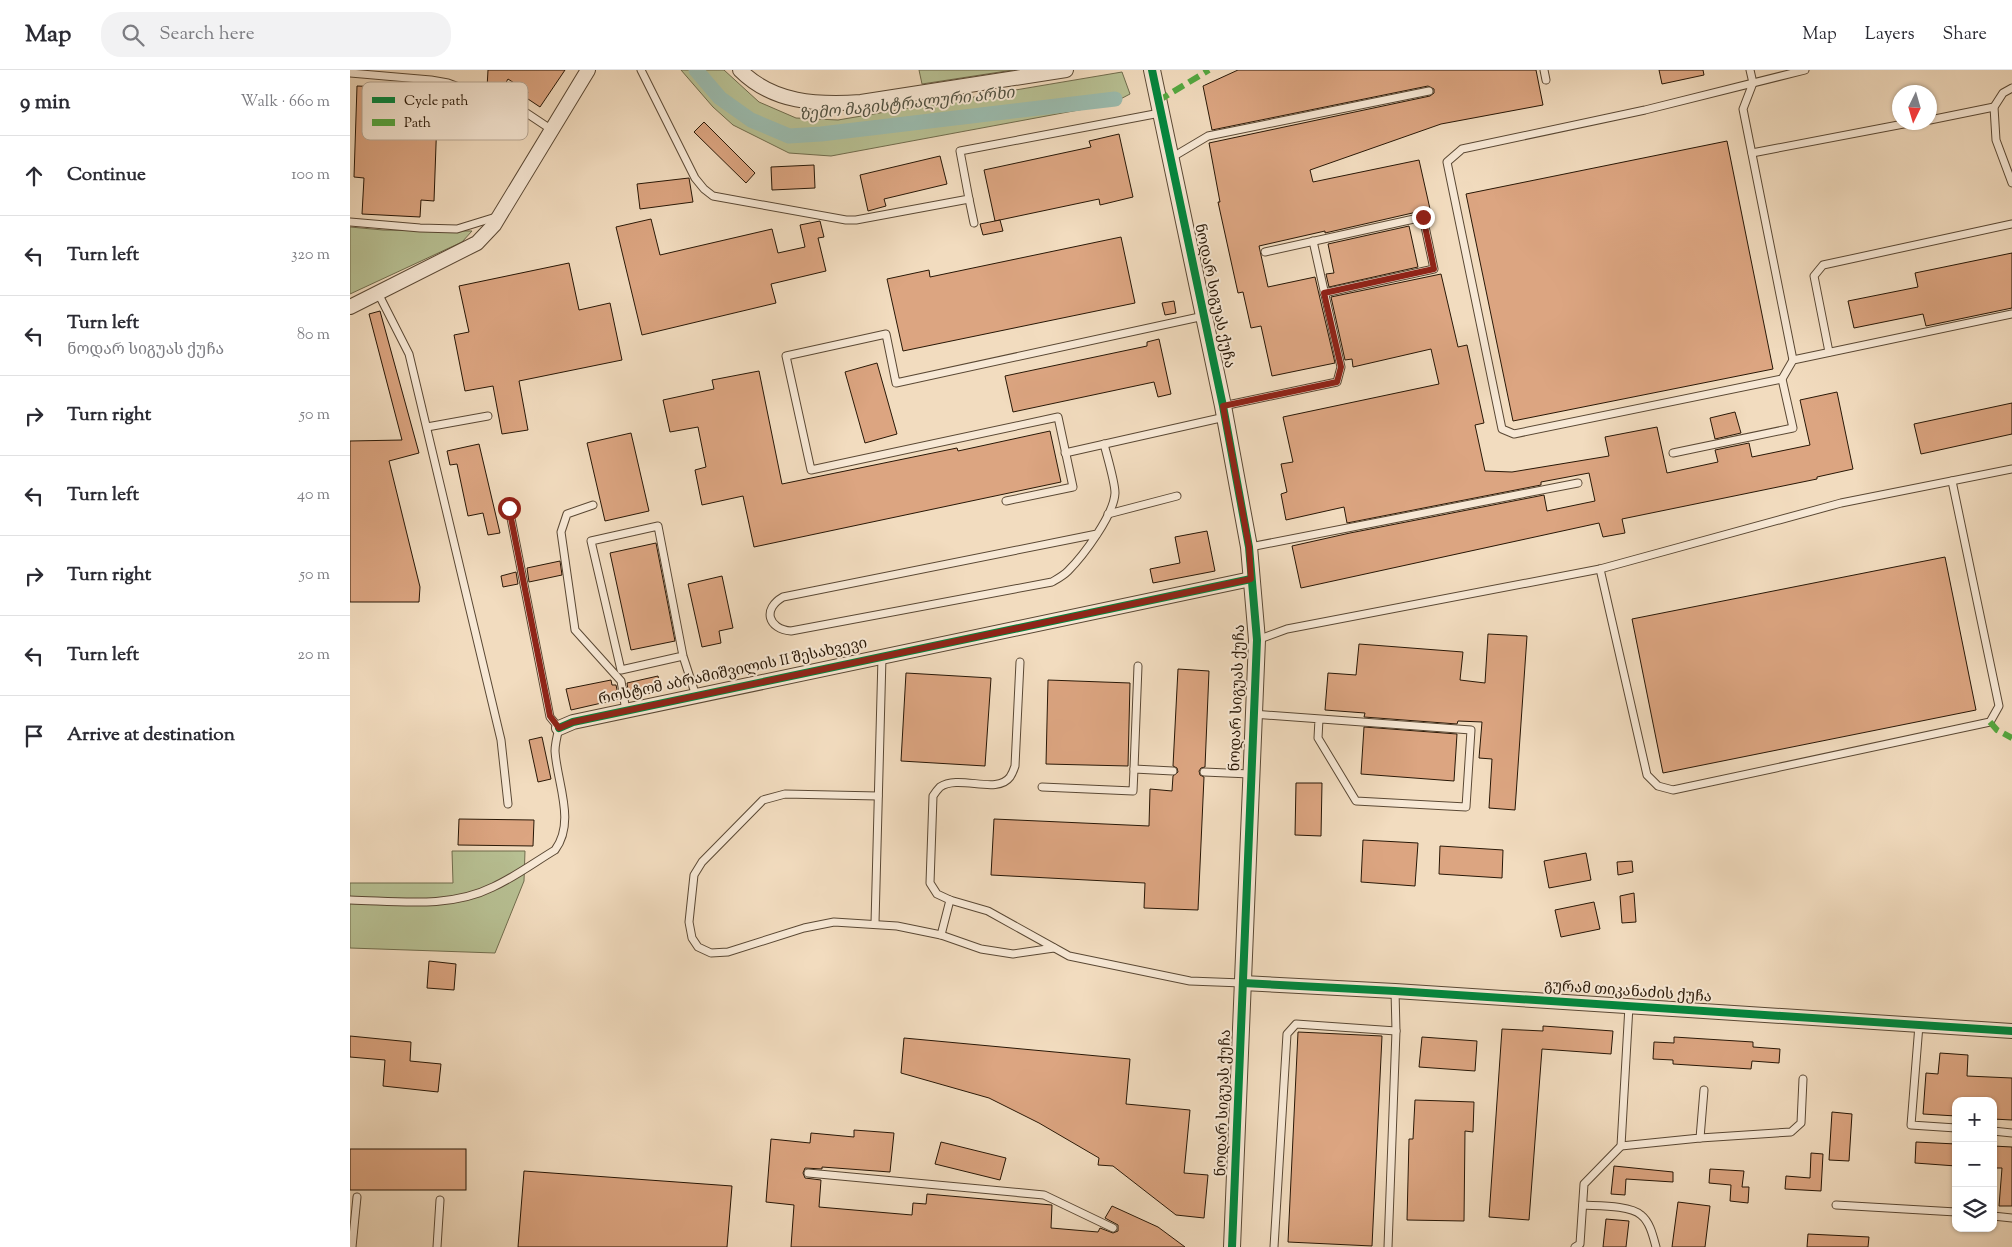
<!DOCTYPE html>
<html lang="en">
<head>
<meta charset="utf-8">
<style>
	body { margin:0; font-family:"Sorts Mill Goudy","Noto Serif Georgian",serif; background:#f2f2f3; color:#2b2b33 }
	.controls { position:absolute; right:15px; bottom:15px; display:grid; overflow:hidden; border-radius:10px; box-shadow:0 1px 4px #0004 }
	.controls button { width:45px; height:45px; display:grid; place-items:center; padding:0; border:0; border-bottom:1px solid #e1e1e2; background:#fff; color:#2b2b33; font:25px sans-serif }
	.compass { position:absolute; left:1542px; top:15px; width:45px; height:45px; border-radius:50%; background:#fff; box-shadow:0 1px 4px #0004; rotate:185deg }
	.stop { position:absolute; width:15px; height:15px; margin:-11px; border:4px solid #8f2418; border-radius:50%; background:#fff }
	.stop.end { background:#8f2418; border-color:#fff; box-shadow:0 1px 5px #0008 }
	.list { margin:0; padding:0; list-style:none }
	h2 { display:flex; justify-content:space-between; align-items:center; height:65px; margin:0; padding:0 20px; font-size:21px }
	h2 small { font-size:16px; font-weight:400; color:#7c7c81 }
	.list li { display:grid; grid-template-columns:32px 1fr auto; gap:15px; align-items:center; box-sizing:border-box; height:80px; padding:0 20px; border-top:1px solid #e1e1e2 }
	.list b { display:block; font-size:19px; white-space:nowrap }
	.list p { margin:0; font-size:16px; white-space:nowrap; color:#7c7c81 }
	.list em { font-size:16px; font-style:normal; color:#7c7c81 }
	.icon { flex:none; width:28px; height:28px; fill:none; stroke:currentColor; stroke-width:2; stroke-linecap:round; stroke-linejoin:round }
	.map { position:relative; flex:none; width:1662px; height:1177px; overflow:hidden }
	header { display:flex; align-items:center; gap:30px; box-sizing:border-box; height:70px; padding:0 25px; background:#fff; border-bottom:1px solid #e1e1e2 }
	header strong { font-size:24px }
	nav { display:flex; gap:28px; margin-inline-start:auto; font-size:18px }
	.search { width:350px; height:45px; background:#f2f2f3; display:flex; align-items:center; gap:12px; box-sizing:border-box; padding:0 18px; border-radius:20px; color:#7c7c81; font-size:19px }
	main { display:flex }
	aside { flex:1; background:#fff }
	.map>svg:first-child { display:block }
</style>
</head>
<body>
<header>
<strong>Map</strong>
<div class="search"><svg class="icon" aria-label="search" viewBox="0 0 24 24"><circle cx="10" cy="10" r="6"/><path d="M15 15l6 6"/></svg>Search here</div>
<nav><a>Map</a><a>Layers</a><a>Share</a></nav>
</header>
<main>
<aside>
<h2>9 min<small>Walk · 660 m</small></h2>
<ul class="list">
<li><svg class="icon" aria-label="ahead" viewBox="0 0 24 24"><path d="M12 20V5M6 11l6-6 6 6"/></svg><div><b>Continue</b></div><em>100 m</em></li>
<li><svg class="icon" aria-label="left" viewBox="0 0 24 24"><path d="M17 20v-9H6M10 6l-5 5 5 5"/></svg><div><b>Turn left</b></div><em>320 m</em></li>
<li><svg class="icon" aria-label="left" viewBox="0 0 24 24"><path d="M17 20v-9H6M10 6l-5 5 5 5"/></svg><div><b>Turn left</b><p>ნოდარ სიგუას ქუჩა</p></div><em>80 m</em></li>
<li><svg class="icon" aria-label="right" viewBox="0 0 24 24"><path d="M7 20v-9h11M14 6l5 5-5 5"/></svg><div><b>Turn right</b></div><em>50 m</em></li>
<li><svg class="icon" aria-label="left" viewBox="0 0 24 24"><path d="M17 20v-9H6M10 6l-5 5 5 5"/></svg><div><b>Turn left</b></div><em>40 m</em></li>
<li><svg class="icon" aria-label="right" viewBox="0 0 24 24"><path d="M7 20v-9h11M14 6l5 5-5 5"/></svg><div><b>Turn right</b></div><em>50 m</em></li>
<li><svg class="icon" aria-label="left" viewBox="0 0 24 24"><path d="M17 20v-9H6M10 6l-5 5 5 5"/></svg><div><b>Turn left</b></div><em>20 m</em></li>
<li><svg class="icon" aria-label="arrive" viewBox="0 0 24 24"><path d="M6 21V4h12l-3 4 3 4H6"/></svg><div><b>Arrive at destination</b></div></li>
</ul>
</aside>
<div class="map">
<svg width="1662" height="1177" viewBox="0 0 1662 1177">
	<rect width="100%" height="100%" fill="#f2dcbf"/>
	<filter id="stains"><feTurbulence type="fractalNoise" baseFrequency=".004" numOctaves="4"/><feColorMatrix values="0 0 0 0 .2 0 0 0 0 .09 0 0 0 0 .02 0 0 0 .5 -.17"/></filter>
	<radialGradient id="worn" r=".72"><stop offset=".6" stop-color="#630" stop-opacity="0"/><stop offset="1" stop-color="#630" stop-opacity=".3"/></radialGradient>
	<g fill="#b8c194" stroke="#706c4d">
		<path d="M 331,0 L 374,0 L 409,32 L 446,48 L 488,50 L 772,2 L 780,24 L 761,34 L 481,86 L 439,83 L 383,55 L 363,37 Z"/>
		<path d="M 569,0 L 663,0 L 572,14 Z"/>
		<path d="M 0,157 L 33,160 L 122,161 L 112,172 L 0,224 Z"/>
		<path d="M 102,781 L 175,781 L 174,811 L 145,883 L 0,878 L 0,813 L 103,813 Z"/>
	</g>
	<g fill="none" stroke-linecap="round" stroke-linejoin="round">
		<path stroke="#9bbcaf" stroke-width="15" d="M 346,0 L 370,28 L 401,50 L 439,66 L 471,64 L 765,29"/>
	</g>
	<g fill="#dca581" stroke="#281706">
		<path d="M 138,0 L 215,0 L 190,37 L 175,27 L 178,22 L 158,9 L 151,21 L 137,18 Z"/>
		<path d="M 888,0 L 1186,0 L 1193,35 L 1091,54 L 960,100 L 963,112 L 1069,90 L 1080,139 L 975,163 L 975,161 L 909,176 L 918,217 L 965,207 L 985,293 L 922,306 L 911,256 L 901,258 L 893,222 L 888,223 L 868,132 L 870,132 L 859,73 L 1080,26 L 1084,23 L 1084,19 L 1078,16 L 862,60 L 853,16 Z"/>
		<path d="M 1309,0 L 1353,0 L 1354,5 L 1312,14 Z"/>
		<path d="M 7,16 L 88,19 L 84,131 L 71,130 L 70,147 L 12,144 L 14,108 L 4,107 Z"/>
		<path d="M 354,52 L 405,103 L 396,113 L 344,62 Z"/>
		<path d="M 769,64 L 783,127 L 750,135 L 749,129 L 645,151 L 634,100 L 741,77 L 739,71 Z"/>
		<path d="M 1377,71 L 1423,299 L 1163,351 L 1116,124 Z"/>
		<path d="M 590,86 L 597,114 L 534,129 L 536,136 L 518,141 L 510,105 Z"/>
		<path d="M 464,95 L 465,118 L 422,120 L 421,97 Z"/>
		<path d="M 339,108 L 343,132 L 290,139 L 287,114 Z"/>
		<path d="M 301,149 L 310,185 L 422,159 L 428,183 L 455,177 L 450,155 L 470,151 L 474,167 L 468,168 L 476,201 L 421,214 L 426,233 L 292,265 L 266,157 Z"/>
		<path d="M 650,150 L 653,161 L 633,165 L 630,154 Z"/>
		<path d="M 1059,156 L 1068,197 L 979,217 L 976,204 L 984,203 L 978,174 Z"/>
		<path d="M 771,167 L 785,233 L 553,281 L 537,209 L 579,200 L 580,207 Z"/>
		<path d="M 1662,183 L 1662,238 L 1576,256 L 1573,244 L 1504,258 L 1498,231 L 1568,217 L 1565,203 Z"/>
		<path d="M 219,193 L 229,240 L 260,233 L 272,290 L 169,311 L 178,360 L 152,364 L 143,316 L 115,321 L 104,265 L 119,262 L 109,216 Z"/>
		<path d="M 1091,204 L 1108,277 L 1117,275 L 1134,353 L 1125,355 L 1135,401 L 1162,402 L 1259,386 L 1255,367 L 1307,357 L 1317,403 L 1368,392 L 1365,380 L 1399,373 L 1402,387 L 1460,375 L 1450,330 L 1487,322 L 1503,399 L 1467,407 L 1467,409 L 1272,449 L 1275,463 L 1253,467 L 1249,453 L 951,518 L 942,476 L 1000,463 L 1194,425 L 1197,441 L 1245,431 L 1239,403 L 1191,412 L 1191,415 L 997,453 L 994,437 L 936,450 L 931,424 L 937,422 L 931,394 L 943,392 L 933,347 L 1089,314 L 1081,279 L 1003,297 L 1002,289 L 995,290 L 981,227 Z"/>
		<path d="M 824,231 L 826,243 L 815,245 L 812,233 Z"/>
		<path d="M 30,241 L 69,383 L 39,391 L 70,517 L 69,532 L 0,532 L 0,371 L 52,370 L 19,244 Z"/>
		<path d="M 809,269 L 821,324 L 808,327 L 804,312 L 663,342 L 655,306 L 797,276 L 797,272 Z"/>
		<path d="M 527,293 L 547,364 L 515,373 L 495,302 Z"/>
		<path d="M 409,301 L 432,414 L 607,378 L 608,381 L 700,361 L 711,412 L 404,477 L 393,426 L 352,435 L 345,400 L 356,397 L 348,357 L 320,362 L 313,330 L 364,319 L 362,310 Z"/>
		<path d="M 1662,333 L 1662,364 L 1571,384 L 1564,354 Z"/>
		<path d="M 1385,342 L 1391,363 L 1365,369 L 1360,348 Z"/>
		<path d="M 281,363 L 299,441 L 255,451 L 237,373 Z"/>
		<path d="M 129,374 L 150,463 L 138,465 L 133,443 L 118,446 L 107,394 L 100,395 L 97,381 Z"/>
		<path d="M 857,461 L 865,501 L 803,513 L 800,499 L 830,493 L 825,467 Z"/>
		<path d="M 306,473 L 325,571 L 281,580 L 260,483 Z"/>
		<path d="M 1595,487 L 1626,640 L 1313,703 L 1282,549 Z"/>
		<path d="M 210,491 L 212,505 L 179,512 L 177,498 Z"/>
		<path d="M 166,502 L 168,514 L 153,517 L 151,506 Z"/>
		<path d="M 372,506 L 383,558 L 369,561 L 371,573 L 352,577 L 338,514 Z"/>
		<path d="M 1138,564 L 1177,566 L 1165,740 L 1139,738 L 1142,689 L 1129,688 L 1132,652 L 1108,651 L 1107,654 L 1014,647 L 1015,643 L 975,640 L 978,603 L 1006,605 L 1009,574 L 1113,582 L 1110,610 L 1135,613 Z"/>
		<path d="M 828,599 L 859,601 L 855,697 L 851,698 L 849,701 L 850,705 L 854,707 L 848,840 L 794,838 L 795,813 L 641,805 L 644,749 L 799,756 L 800,719 L 822,721 L 823,706 L 828,702 L 827,698 L 823,696 Z"/>
		<path d="M 556,603 L 641,608 L 635,696 L 551,691 Z"/>
		<path d="M 308,606 L 311,621 L 279,627 L 277,613 Z"/>
		<path d="M 261,610 L 262,615 L 266,615 L 269,629 L 221,640 L 216,619 Z"/>
		<path d="M 698,610 L 780,613 L 778,696 L 696,694 Z"/>
		<path d="M 1014,657 L 1107,664 L 1104,711 L 1011,704 Z"/>
		<path d="M 192,667 L 201,709 L 188,712 L 179,670 Z"/>
		<path d="M 946,713 L 972,713 L 971,766 L 945,765 Z"/>
		<path d="M 109,749 L 184,750 L 183,776 L 108,775 Z"/>
		<path d="M 1013,770 L 1068,773 L 1065,816 L 1011,812 Z"/>
		<path d="M 1090,776 L 1153,780 L 1152,808 L 1089,804 Z"/>
		<path d="M 1236,783 L 1241,810 L 1199,818 L 1194,791 Z"/>
		<path d="M 1282,791 L 1283,802 L 1268,805 L 1267,792 Z"/>
		<path d="M 1284,823 L 1286,852 L 1272,853 L 1270,826 Z"/>
		<path d="M 1244,832 L 1250,859 L 1211,867 L 1205,840 Z"/>
		<path d="M 79,891 L 106,894 L 104,920 L 77,918 Z"/>
		<path d="M 1193,956 L 1263,961 L 1261,984 L 1192,979 L 1179,1150 L 1139,1147 L 1152,959 L 1193,961 Z"/>
		<path d="M 948,962 L 1032,966 L 1022,1176 L 938,1172 Z"/>
		<path d="M 0,966 L 61,972 L 60,991 L 91,994 L 88,1022 L 33,1016 L 35,990 L 0,987 Z"/>
		<path d="M 1072,967 L 1127,971 L 1125,1001 L 1069,997 Z"/>
		<path d="M 1324,967 L 1403,972 L 1403,977 L 1430,979 L 1429,993 L 1402,991 L 1401,999 L 1323,994 L 1323,990 L 1303,989 L 1304,972 L 1324,973 Z"/>
		<path d="M 554,968 L 780,989 L 776,1034 L 840,1040 L 834,1103 L 858,1105 L 854,1148 L 826,1145 L 763,1096 L 748,1095 L 749,1088 L 689,1053 L 639,1028 L 551,1003 Z"/>
		<path d="M 1590,983 L 1618,985 L 1617,1006 L 1662,1008 L 1662,1050 L 1643,1049 L 1643,1031 L 1606,1031 L 1606,1046 L 1573,1044 L 1576,1003 L 1588,1004 Z"/>
		<path d="M 1065,1030 L 1124,1032 L 1123,1062 L 1115,1061 L 1114,1151 L 1057,1150 L 1059,1069 L 1063,1069 Z"/>
		<path d="M 1482,1042 L 1502,1044 L 1499,1091 L 1479,1090 Z"/>
		<path d="M 504,1060 L 544,1063 L 540,1102 L 472,1097 L 472,1099 L 455,1098 L 453,1103 L 455,1108 L 471,1110 L 469,1137 L 562,1145 L 563,1133 L 576,1134 L 577,1124 L 702,1135 L 701,1158 L 748,1162 L 750,1158 L 763,1163 L 768,1161 L 768,1155 L 755,1148 L 762,1136 L 808,1157 L 835,1177 L 441,1177 L 444,1135 L 416,1132 L 421,1069 L 460,1073 L 461,1063 L 504,1067 Z"/>
		<path d="M 591,1072 L 656,1088 L 650,1110 L 585,1094 Z"/>
		<path d="M 1566,1072 L 1606,1074 L 1606,1096 L 1565,1093 Z"/>
		<path d="M 1643,1076 L 1662,1077 L 1662,1136 L 1649,1136 L 1652,1098 L 1643,1098 Z"/>
		<rect x="0" y="1079" width="116" height="41"/>
		<path d="M 1461,1083 L 1473,1084 L 1471,1121 L 1435,1119 L 1436,1106 L 1460,1108 Z"/>
		<path d="M 1264,1096 L 1323,1102 L 1323,1112 L 1276,1109 L 1275,1125 L 1261,1124 Z"/>
		<path d="M 1360,1099 L 1394,1101 L 1392,1117 L 1399,1117 L 1398,1133 L 1380,1131 L 1381,1115 L 1359,1113 Z"/>
		<path d="M 174,1101 L 382,1116 L 377,1177 L 168,1177 Z"/>
		<path d="M 1328,1132 L 1360,1136 L 1355,1177 L 1322,1177 Z"/>
		<path d="M 1256,1149 L 1279,1151 L 1276,1177 L 1253,1177 Z"/>
		<path d="M 1458,1164 L 1519,1167 L 1518,1177 L 1457,1177 Z"/>
	</g>
	<g fill="none" stroke-linecap="round" stroke-linejoin="round">
		<g stroke="#5a4834" stroke-width="9">
			<g id="service">
				<path d="M 291,0 L 345,108 L 354,119 L 363,126 L 496,150 L 506,150 L 619,129 L 610,81 L 810,43"/>
				<path d="M 1194,0 L 1196,10"/>
				<path d="M 1400,0 L 1403,13 L 1393,39 L 1443,290"/>
				<path d="M 0,3 L 81,10 L 98,13 L 175,42 L 202,60"/>
				<path d="M 1662,18 L 1653,23 L 1644,37 L 1646,70 L 1662,113"/>
				<path d="M 1580,50 L 1644,37"/>
				<path d="M 1402,83 L 1564,52"/>
				<path d="M 821,88 L 858,66 L 1079,21"/>
				<path d="M 619,129 L 624,153"/>
				<path d="M 0,152 L 70,158 L 107,159 L 146,147"/>
				<path d="M 915,182 L 1073,147 L 1084,199 L 974,223"/>
				<path d="M 28,223 L 59,284 L 151,670 L 158,734"/>
				<path d="M 1479,282 L 1464,206 L 1473,195 L 1662,154"/>
				<path d="M 1432,309 L 1164,364 L 1152,359 L 1097,92 L 1112,79 L 1295,40 L 1455,0"/>
				<path d="M 873,336 L 987,312 L 991,297 L 963,171"/>
				<path d="M 77,357 L 138,346"/>
				<path d="M 715,383 L 875,347"/>
				<path d="M 1323,383 L 1443,358 L 1432,309 L 1443,290 L 1662,244"/>
				<path d="M 656,431 L 723,417 L 708,347 L 461,400 L 436,286 L 536,264 L 546,313 L 854,246"/>
				<path d="M 243,435 L 217,444 L 211,462 L 225,560 L 271,611 L 276,641"/>
				<path d="M 758,444 L 827,426"/>
				<path d="M 747,464 L 433,527 C 412,539 418,559 441,561 L 702,512 C 707,509 713,506 718,501 C 733,486 764,445 765,423 C 765,412 757,386 754,374"/>
				<path d="M 900,477 L 1228,413"/>
				<path d="M 1250,499 L 1297,705 L 1308,716 L 1323,720 L 1640,652 L 1649,636 L 1602,411"/>
				<path d="M 907,570 L 937,559 L 1250,499 L 1491,433 L 1662,399"/>
				<path d="M 333,586 L 271,600 L 241,471 L 308,456 L 333,586 L 346,626"/>
				<path d="M 670,592 L 665,696 C 664,699 662,704 660,707 C 647,725 609,704 590,717 C 588,719 585,723 583,726 L 580,813 L 587,824 L 600,830 L 638,841 L 719,886 L 840,911 L 892,913"/>
				<path d="M 903,644 L 1121,660 L 1116,737 L 1006,731 L 968,668 L 969,649"/>
				<path d="M 784,699 L 788,596"/>
				<path d="M 854,702 L 900,704"/>
				<path d="M 692,717 L 783,721 L 784,699 L 823,701"/>
				<path d="M 528,726 L 435,724 L 413,730 L 352,792 L 344,805 L 339,852 L 342,868 L 348,877 L 361,883 L 378,882 L 454,858 L 484,852 L 547,856 L 591,865 L 631,879 L 663,884 L 704,878"/>
				<path d="M 0,830 C 47,831 99,839 143,817 C 165,807 185,792 205,780 C 226,752 207,713 205,681 C 205,674 207,666 209,658 L 200,647 L 159,438"/>
				<path d="M 525,853 L 532,587"/>
				<path d="M 591,865 L 600,830"/>
				<path d="M 1569,955 L 1561,1055 L 1606,1058"/>
				<path d="M 1643,1061 L 1662,1063"/>
				<path d="M 1350,1068 L 1441,1062 L 1451,1053 L 1453,1009"/>
				<path d="M 1271,1076 L 1350,1068 L 1354,1020"/>
				<path d="M 458,1103 L 694,1125 L 763,1158"/>
				<path d="M 1233,1135 C 1247,1136 1280,1135 1291,1145 C 1300,1152 1303,1166 1306,1177"/>
				<path d="M 1486,1135 L 1606,1142"/>
				<path d="M 1643,1146 L 1662,1148"/>
				<path d="M 2,1177 L 7,1127"/>
				<path d="M 87,1177 L 90,1130"/>
				<path d="M 924,1177 L 937,964 L 946,954 L 1046,961"/>
				<path d="M 1038,1177 L 1046,961 L 1045,921"/>
				<path d="M 1225,1177 L 1230,1174 L 1234,1114 L 1271,1076 L 1279,936"/>
			</g>
		</g>
		<g stroke="#5a4834" stroke-width="16">
			<g id="minor">
				<path d="M 390,0 C 423,33 467,35 511,32 L 716,0"/>
				<path d="M 0,237 L 127,173 L 144,155 L 238,0"/>
				<path d="M 209,658 L 223,652 L 901,509"/>
				<path d="M 893,913 L 1045,921 L 1662,961"/>
			</g>
		</g>
		<g stroke="#5a4834" stroke-width="18">
			<path id="tertiary" d="M 802,0 L 873,336 L 899,477 L 907,570 L 882,1177"/>
		</g>
		<use href="#service" stroke="#f7e8d5" stroke-width="7"/>
		<use href="#minor" stroke="#f7e8d5" stroke-width="14"/>
		<use href="#tertiary" stroke="#f7e8d5" stroke-width="16"/>
		<g stroke="#53a940" stroke-width="6" stroke-dasharray="12 6" stroke-linecap="butt">
			<path d="M 808,31 L 859,0"/>
			<path d="M 1640,652 L 1647,660 L 1662,668"/>
		</g>
		<g stroke="#f7e8d5" stroke-width="11">
			<g id="cycleway">
				<path d="M 802,0 L 873,336 L 899,477 L 907,570 L 882,1177"/>
				<path d="M 209,658 L 223,652 L 901,509"/>
				<path d="M 893,913 L 1045,921 L 1662,961"/>
			</g>
		</g>
		<use href="#cycleway" stroke="#00873e" stroke-width="8"/>
	</g>
	<g fill="none" stroke-linecap="round" stroke-linejoin="round">
		<path stroke="#8f2418" stroke-width="6" d="M 159,438 L 200,646 L 209,658 L 223,652 L 901,509 L 899,477 L 873,336 L 987,312 L 991,297 L 974,223 L 1084,199 L 1073,147"/>
	</g>
	<g text-anchor="middle" dominant-baseline="central" stroke-width="4" stroke-linejoin="round" paint-order="stroke">
		<g font-size="15" fill="#281706" stroke="#f7e8d5">
			<text transform="translate(864 226) rotate(78)">ნოდარ სიგუას ქუჩა</text>
			<text transform="translate(383 602) rotate(-12)">როსტომ აბრამიშვილის II შესახვევი</text>
			<text transform="translate(888 628) rotate(-88)">ნოდარ სიგუას ქუჩა</text>
			<text transform="translate(1278 922) rotate(4)">გურამ თიკანაძის ქუჩა</text>
			<text transform="translate(874 1033) rotate(-88)">ნოდარ სიგუას ქუჩა</text>
		</g>
		<g font-size="16" font-style="italic" fill="#505141" stroke="#f7e8d5">
			<text transform="translate(557 35) rotate(-6)">ზემო მაგისტრალური არხი</text>
		</g>
	</g>
	<rect x="12" y="12" width="166" height="58" rx="8" fill="#f7e8d5" stroke="#b9a997" stroke-width="1"/>
	<rect x="22" y="27" width="23" height="6" fill="#00873e"/>
	<rect x="22" y="49" width="23" height="7" fill="#53a940"/>
	<g font-size="14" fill="#281706">
		<text x="54" y="35">Cycle path</text>
		<text x="54" y="57">Path</text>
	</g>
	<rect width="100%" height="100%" filter="url(#stains)"/>
	<rect width="100%" height="100%" fill="url(#worn)"/>
</svg>
<div class="controls">
<button>+</button>
<button>−</button>
<button><svg class="icon" aria-label="layers" viewBox="0 0 24 24"><path d="M12 4l9 5-9 5-9-5zM3 14l9 5 9-5"/></svg></button>
</div>
<svg class="compass" viewBox="-18 -18 36 36"><path d="M0-13l5 13h-10z" fill="#e53935"/><path d="M0 13l5-13h-10z" fill="#7c7c81"/></svg>
<div class="stop" style="left:159px;top:438px"></div>
<div class="stop end" style="left:1073px;top:147px"></div>
</div>
</main>
</body>
</html>
